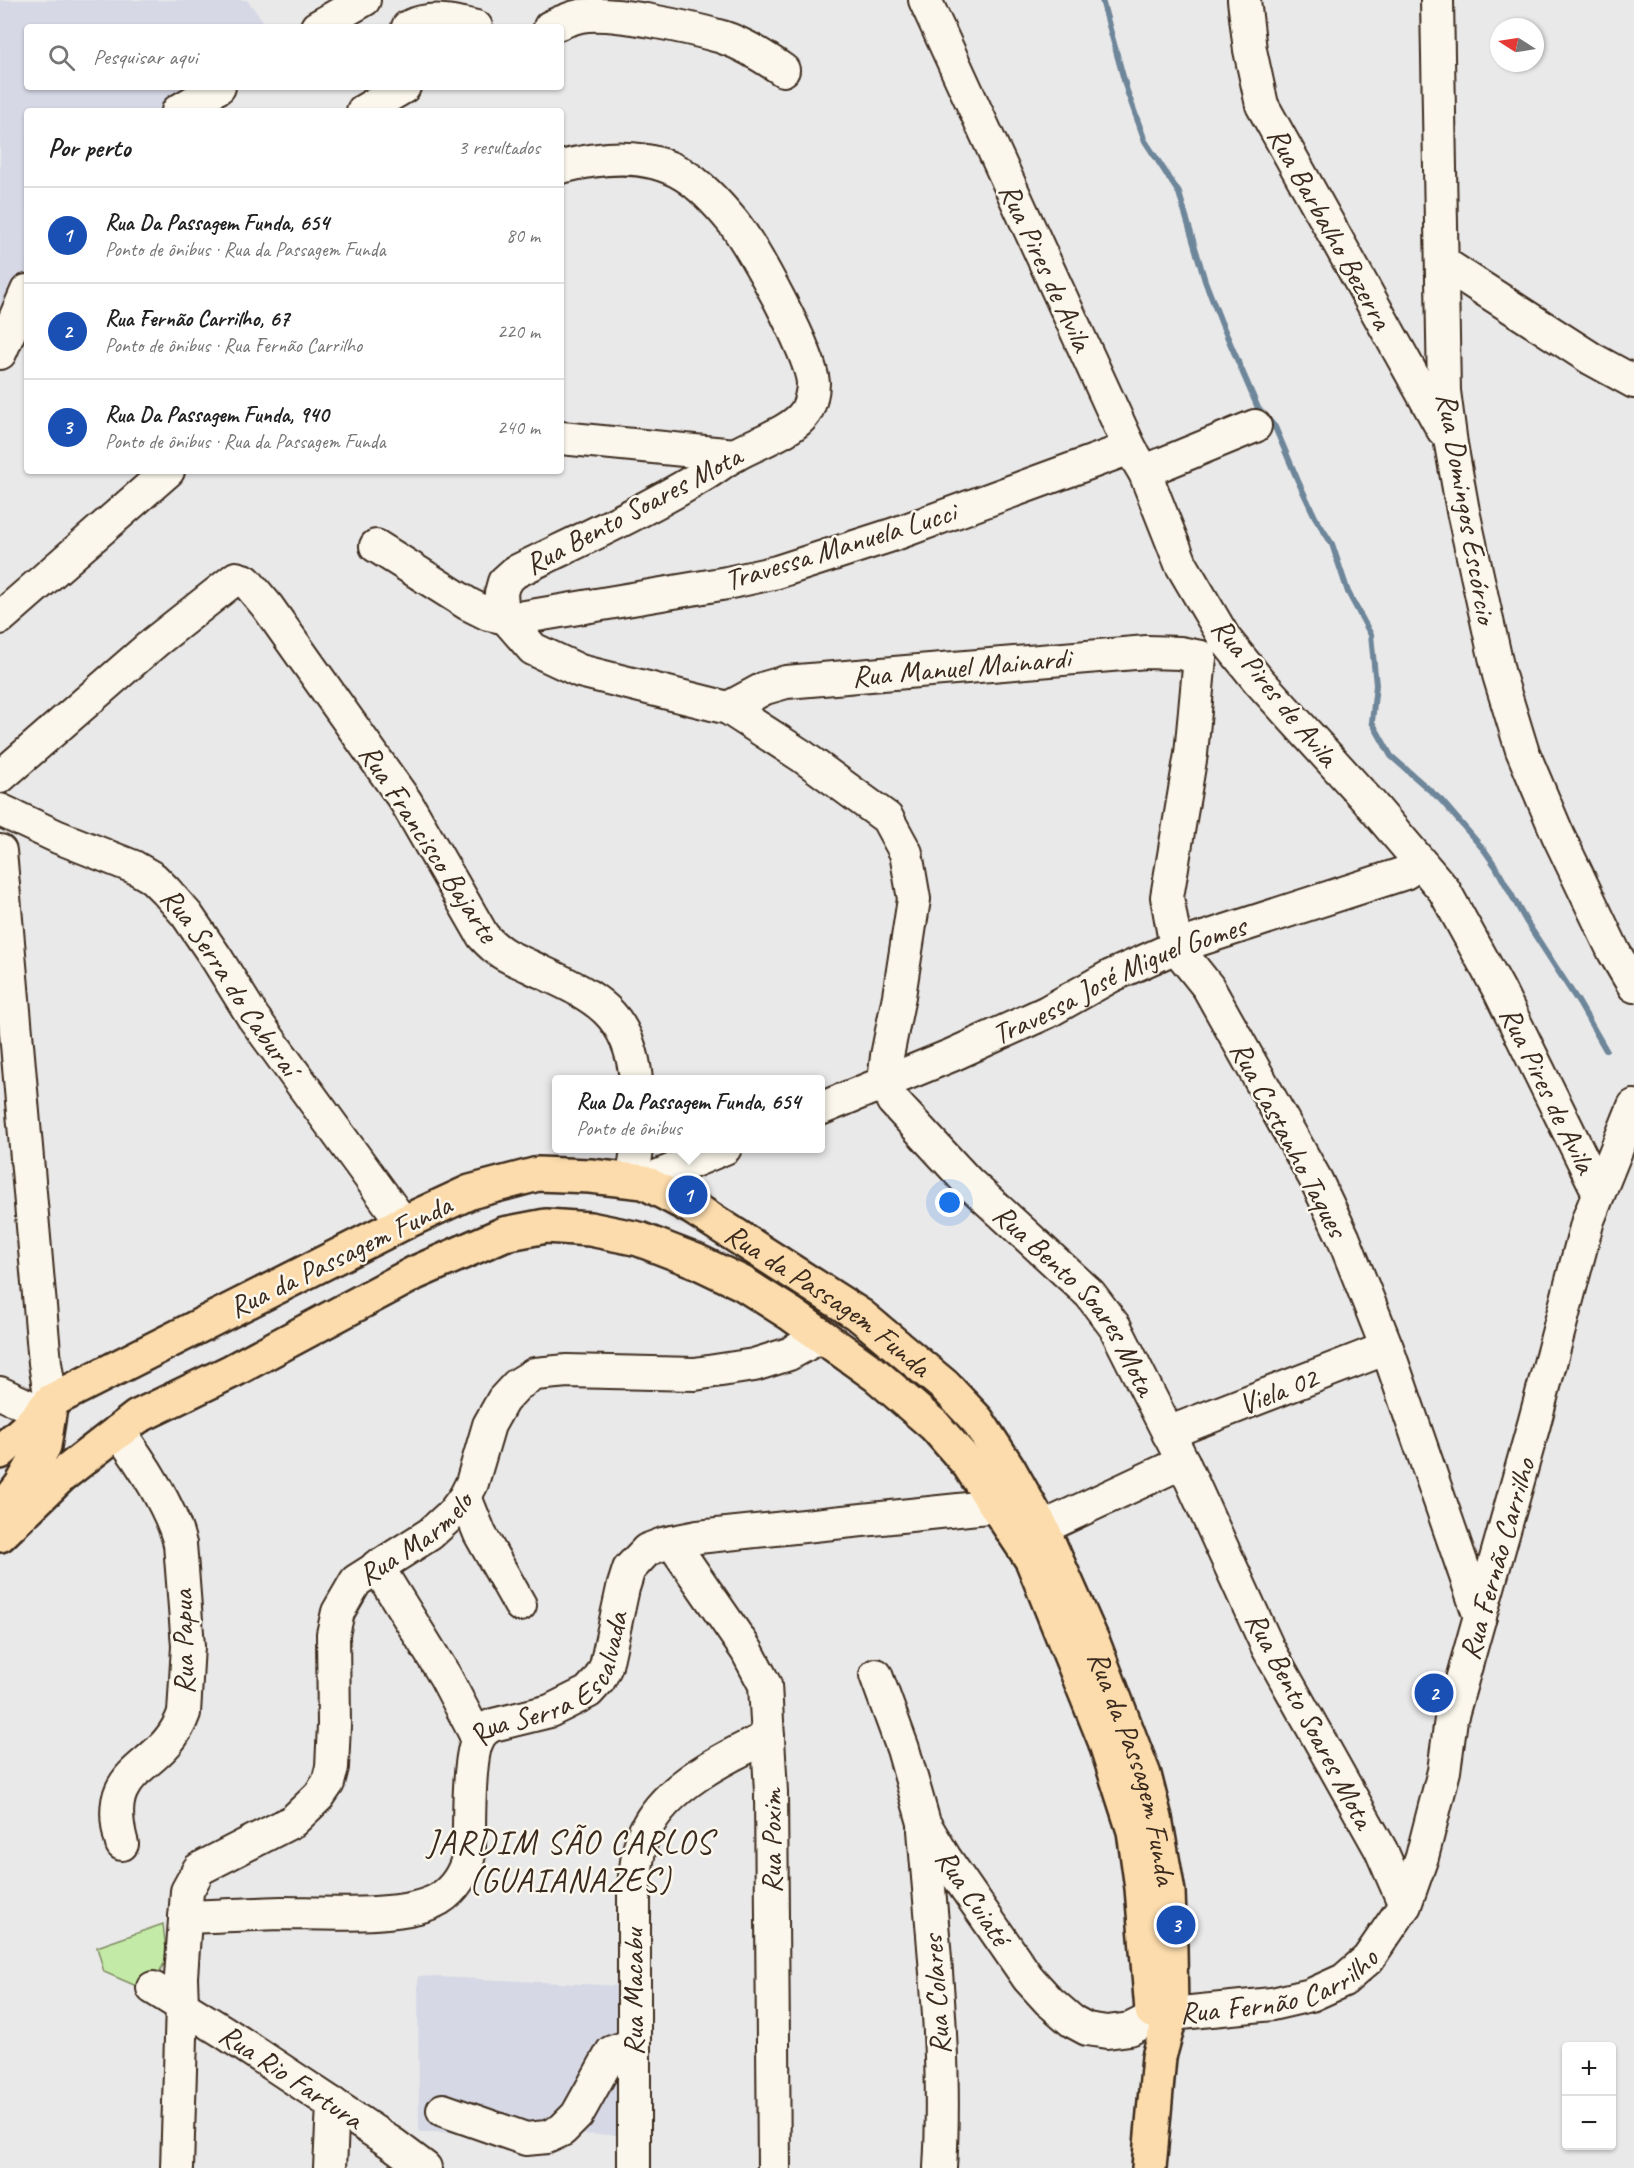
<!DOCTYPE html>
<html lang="pt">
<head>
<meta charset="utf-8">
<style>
	body { margin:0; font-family:Caveat,sans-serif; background:#f6f6f6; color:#222 }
	.controls { position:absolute; right:18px; bottom:18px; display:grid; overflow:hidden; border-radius:6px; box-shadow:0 2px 4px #0004 }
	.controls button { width:54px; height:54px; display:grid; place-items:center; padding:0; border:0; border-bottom:2px solid #e0e0e0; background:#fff; color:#222; font:30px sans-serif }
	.compass { position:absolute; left:1490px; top:18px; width:54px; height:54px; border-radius:50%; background:#fff; box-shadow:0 2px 4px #0004; rotate:282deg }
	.you { position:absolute; left:950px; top:1203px; width:21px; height:21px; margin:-15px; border:4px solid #fff; border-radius:50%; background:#1a73e8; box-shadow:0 0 0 9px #1a73e833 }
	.badge { display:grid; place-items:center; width:39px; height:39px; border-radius:50%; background:#d93025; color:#fff; font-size:20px; font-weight:700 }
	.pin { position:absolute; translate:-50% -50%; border:3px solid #fff; box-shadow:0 2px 6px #0006 }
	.popup { position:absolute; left:552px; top:1075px; width:273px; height:78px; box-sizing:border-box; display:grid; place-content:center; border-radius:6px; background:#fff; filter:drop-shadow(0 2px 4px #0005); font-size:20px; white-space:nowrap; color:#767676 }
	.popup b { font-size:22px; color:#222 }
	.popup::after { content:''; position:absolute; left:50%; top:100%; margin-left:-12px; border:12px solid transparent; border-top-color:#fff }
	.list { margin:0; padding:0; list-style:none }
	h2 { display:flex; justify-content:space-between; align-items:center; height:78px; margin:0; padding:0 24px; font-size:26px }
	h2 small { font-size:20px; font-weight:400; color:#767676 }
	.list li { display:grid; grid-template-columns:39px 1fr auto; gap:18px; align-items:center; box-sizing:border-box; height:96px; padding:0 24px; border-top:2px solid #e0e0e0 }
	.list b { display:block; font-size:22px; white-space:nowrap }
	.list p { margin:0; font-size:20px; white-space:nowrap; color:#767676 }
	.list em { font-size:20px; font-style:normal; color:#767676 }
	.icon { flex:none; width:33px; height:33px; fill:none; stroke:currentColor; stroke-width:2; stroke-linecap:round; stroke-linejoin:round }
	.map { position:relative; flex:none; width:1634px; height:2168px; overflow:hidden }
	.search { position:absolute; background:#fff; box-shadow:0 2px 4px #0004; left:24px; top:24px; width:540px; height:66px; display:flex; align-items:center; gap:15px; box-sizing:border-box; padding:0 21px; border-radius:6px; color:#767676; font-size:22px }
	.panel { position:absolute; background:#fff; box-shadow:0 2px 4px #0004; left:24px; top:108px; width:540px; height:366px; border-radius:6px }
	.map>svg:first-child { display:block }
</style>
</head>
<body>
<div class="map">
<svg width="1634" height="2168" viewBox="0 0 1634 2168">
	<rect width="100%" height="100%" fill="#eae9e9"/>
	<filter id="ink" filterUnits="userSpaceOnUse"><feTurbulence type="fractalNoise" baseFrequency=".0167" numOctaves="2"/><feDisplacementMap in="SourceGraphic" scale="12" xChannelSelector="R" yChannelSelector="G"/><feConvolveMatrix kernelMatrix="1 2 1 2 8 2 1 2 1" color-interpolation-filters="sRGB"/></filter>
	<g filter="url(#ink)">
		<g fill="#d6d8e6">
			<path d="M 0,0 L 247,0 L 268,27 L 27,27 L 27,87 L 196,87 L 155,111 L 27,111 L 27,274 L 0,331 Z"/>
			<path d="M 418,1976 L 622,1986 L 617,2135 L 419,2132 Z"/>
		</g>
		<path fill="#c3eba7" stroke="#7f8a62" stroke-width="1.5" d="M 163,1924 L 167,1959 L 148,1991 L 104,1972 L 97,1947 Z"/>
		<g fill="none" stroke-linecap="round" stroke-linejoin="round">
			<path stroke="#6e869a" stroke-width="6" d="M 1102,0 L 1127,91 L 1145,141 L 1179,193 L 1205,281 L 1221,322 L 1258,408 L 1275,427 L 1298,481 L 1315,517 L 1332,544 L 1348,592 L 1371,635 L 1376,685 L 1372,722 L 1391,756 L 1441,800 L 1485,851 L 1496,867 L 1526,921 L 1579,1003 L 1606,1050"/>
			<g stroke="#3b2a1e" stroke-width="36">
				<g id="minor">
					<path d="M 925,0 L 1130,448 L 1145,473 L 1181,564 L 1225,639 L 1258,680 L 1369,802 L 1444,890 L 1499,990 L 1598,1191"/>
					<path d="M 1244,0 L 1250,50 L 1262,105 L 1443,430"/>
					<path d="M 1437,0 L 1444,391 L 1451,444 L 1463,511 L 1499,675 L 1522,750 L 1558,835 L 1614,952 L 1634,986"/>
					<path d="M 317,27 L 364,0"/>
					<path d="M 408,27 C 429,16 454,21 476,27"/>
					<path d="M 550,27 C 559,23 570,18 580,16 C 610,10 691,28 722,37 C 744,44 764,57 783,70"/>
					<path d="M 178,111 L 219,87"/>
					<path d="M 363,111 L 404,87"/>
					<path id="s1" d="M 561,167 C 601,157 647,152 684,175 C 702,186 719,205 733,222 C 753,247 811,353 813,383 C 813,392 810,406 805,413 C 792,432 755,443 735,455 C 722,462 710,472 697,479 C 639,514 576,542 515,572 L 504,582 L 501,593 L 502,605 L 506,618 L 533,649 L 580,671 L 728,708 L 802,756 L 887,818 L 906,853 L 914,899 L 899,996 L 887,1056 L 884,1083 L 893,1101 L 968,1182 L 1090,1294 L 1115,1327 L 1183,1462 L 1268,1648 L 1381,1850 L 1405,1905"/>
					<path d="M 1443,263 L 1592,359 L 1634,382"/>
					<path d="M 0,353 L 27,291"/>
					<path d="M 561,438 L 735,455"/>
					<path d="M 1145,473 L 1155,467 L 1255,426"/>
					<path d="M 376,546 L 468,604 L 488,614 L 506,618 L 525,617 L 727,583 L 777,572 L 895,534 L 1130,448"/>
					<path d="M 0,618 L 168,471"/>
					<path d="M 1200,657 L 1191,754 L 1167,897 L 1176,947 L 1208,987 L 1316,1180 L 1343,1237 L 1387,1348 L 1480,1617"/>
					<path d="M 728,708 L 765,688 L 786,682 L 1147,652 L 1180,653 L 1200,657"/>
					<path d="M 0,777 L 155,642 L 236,578 L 246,581 L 267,606 L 406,802 L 483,936 C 498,953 509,957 529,966 C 588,994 629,1007 636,1080"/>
					<path id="s2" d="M 0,810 L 58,837 L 134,867 L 153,878 L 166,891 L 187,915 L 217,959 L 253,1017 L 403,1223"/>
					<path d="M 0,851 L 45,1363 L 51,1401"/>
					<path id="s3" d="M 820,1109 L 952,1055 L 1047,1012 L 1111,976 L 1176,947 L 1405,873 L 1420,863"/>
					<path d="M 633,1180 L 637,1148"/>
					<path d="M 644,1182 L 725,1148"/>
					<path d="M 0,1393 L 41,1412"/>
					<path d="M 118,1431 C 140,1460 172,1509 180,1544 L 188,1646 L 184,1713 C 162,1775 99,1762 122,1844"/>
					<path d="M 1168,1433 L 1387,1348"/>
					<path d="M 465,1497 L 480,1534 L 520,1605"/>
					<path d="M 1042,1528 L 1183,1462"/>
					<path d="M 672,1542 L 747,1651 L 765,1685 L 771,1792 L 774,2168"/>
					<path d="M 377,1566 L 445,1676 L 478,1739"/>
					<path id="s4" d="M 876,1675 L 903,1749 L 924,1823 L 945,1858 L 1028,1978 L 1049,2001 L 1072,2021 L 1087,2029 L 1107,2032 L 1130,2029 L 1152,2018 L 1171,2014 L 1272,2004 L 1311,1995 L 1344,1980 L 1368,1959 L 1405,1905 L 1422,1857 L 1444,1771 L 1451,1719 L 1534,1424 L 1588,1220 L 1634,1106"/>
					<path d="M 924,1830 C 933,1942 947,2056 940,2168"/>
					<path id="s5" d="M 185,1917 C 217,1916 249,1914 281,1913 C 323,1913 405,1919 439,1899 C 455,1889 465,1872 469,1854 C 469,1829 468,1762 477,1741 C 480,1733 486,1728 493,1725 L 550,1711 L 588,1692 L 599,1680 L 606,1666 L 623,1588 L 629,1569 L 647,1550 L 663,1544 L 698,1537 L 997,1506"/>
					<path id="s6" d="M 153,1988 L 224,2032 L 393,2144 L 425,2168"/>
					<path d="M 443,2110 L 526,2139 L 547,2137 L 562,2130 L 577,2115 L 612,2052 L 633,2045"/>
					<path id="s7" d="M 177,2168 L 182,2005 L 181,1977 L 187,1891 L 199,1869 L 293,1821 L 319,1796 L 328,1783 L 332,1767 L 334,1725 L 333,1634 L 338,1612 L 356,1581 L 430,1534 L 453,1513 L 465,1497 L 472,1483 L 489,1425 L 503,1400 L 517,1385 L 535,1374 L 567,1371 L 695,1374 L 754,1365 L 789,1354 L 822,1336"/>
					<path d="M 330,2168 L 333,2104"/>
					<path d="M 634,2168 L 634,1886 C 636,1867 638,1849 645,1831 C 666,1786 725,1757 768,1737"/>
				</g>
			</g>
			<g stroke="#3b2a1e" stroke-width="38">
				<g id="major">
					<path id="s8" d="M 0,1452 L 28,1427 L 51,1401 L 403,1223 L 470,1192 L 538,1174 L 590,1176 L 644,1182 L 693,1208 L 861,1316 L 945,1386 L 977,1420 L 1009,1469 L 1042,1528 L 1094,1645 L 1144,1775 L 1155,1818 L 1168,1892 L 1170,1948 L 1171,2014 L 1159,2057 L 1149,2168"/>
					<path d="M 3,1509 L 21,1486 L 44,1446 L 51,1401"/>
					<path d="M 0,1535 L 61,1476 L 137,1417 L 232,1371 L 415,1273 L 504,1234 L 546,1226 L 590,1229 L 639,1239 L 696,1261 L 742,1283 L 791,1314 L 876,1375 L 935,1426 L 969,1465 L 1032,1560 L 1105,1741 L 1134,1831 L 1142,1888 L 1152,2011"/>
				</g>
			</g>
			<use href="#minor" stroke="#fbf7ec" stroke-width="32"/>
			<use href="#major" stroke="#fcdcac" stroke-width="33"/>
		</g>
	</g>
	<g text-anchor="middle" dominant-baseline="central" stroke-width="5" stroke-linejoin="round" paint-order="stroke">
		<g font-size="30" fill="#3b2a1e" stroke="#fbf7ec">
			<text transform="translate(1330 228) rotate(61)">Rua Barbalho Bezerra</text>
			<text transform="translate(1046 267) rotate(65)">Rua Pires de Avila</text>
			<text transform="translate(1467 508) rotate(80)">Rua Domingos Escórcio</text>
			<text transform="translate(633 510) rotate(-28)">Rua Bento Soares Mota</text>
			<text transform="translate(840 546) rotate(-17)">Travessa Manuela Lucci</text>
			<text transform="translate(961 667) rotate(-5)">Rua Manuel Mainardi</text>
			<text transform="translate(1275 692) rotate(51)">Rua Pires de Avila</text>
			<text transform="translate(429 843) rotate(57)">Rua Francisco Bajarte</text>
			<text stroke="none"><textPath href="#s3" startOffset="326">Travessa José Miguel Gomes</textPath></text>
			<text stroke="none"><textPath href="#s2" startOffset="297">Rua Serra do Caburaí</textPath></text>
			<text transform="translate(1548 1090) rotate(64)">Rua Pires de Avila</text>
			<text transform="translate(1289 1139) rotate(62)">Rua Castanho Taques</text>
			<text transform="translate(340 1256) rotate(-26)">Rua da Passagem Funda</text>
			<text stroke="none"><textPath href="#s8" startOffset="936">Rua da Passagem Funda</textPath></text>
			<text stroke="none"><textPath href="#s1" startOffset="1794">Rua Bento Soares Mota</textPath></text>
			<text transform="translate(1278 1391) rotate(-21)">Viela 02</text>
			<text stroke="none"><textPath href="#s7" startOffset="741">Rua Marmelo</textPath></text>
			<text transform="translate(1497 1559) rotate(-74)">Rua Fernão Carrilho</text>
			<text transform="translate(183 1642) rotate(-91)">Rua Papua</text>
			<text stroke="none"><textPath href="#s5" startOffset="530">Rua Serra Escalvada</textPath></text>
			<text transform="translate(1310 1720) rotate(62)">Rua Bento Soares Mota</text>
			<text stroke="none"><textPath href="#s8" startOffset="1512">Rua da Passagem Funda</textPath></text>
			<text transform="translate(771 1841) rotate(-90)">Rua Poxim</text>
			<text transform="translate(973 1897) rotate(56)">Rua Cuiaté</text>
			<text stroke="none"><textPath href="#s4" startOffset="621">Rua Fernão Carrilho</textPath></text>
			<text transform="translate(633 1992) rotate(-90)">Rua Macabu</text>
			<text transform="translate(936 1995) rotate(-94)">Rua Colares</text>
			<text stroke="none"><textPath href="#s6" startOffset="164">Rua Rio Fartura</textPath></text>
		</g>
		<g font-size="33" letter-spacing="1.5" fill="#3b2a1e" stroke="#fbf7ec">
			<text x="570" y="1842">JARDIM SÃO CARLOS<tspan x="570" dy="38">(GUAIANAZES)</tspan></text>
		</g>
	</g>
</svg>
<div class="controls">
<button>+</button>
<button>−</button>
</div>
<svg class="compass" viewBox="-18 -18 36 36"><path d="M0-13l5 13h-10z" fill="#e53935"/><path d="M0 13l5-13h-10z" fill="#767676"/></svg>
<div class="you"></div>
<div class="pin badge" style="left:688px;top:1195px;background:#1a4fb4">1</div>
<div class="popup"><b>Rua Da Passagem Funda, 654</b>Ponto de ônibus</div>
<div class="pin badge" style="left:1434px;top:1693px;background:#1a4fb4">2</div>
<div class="pin badge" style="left:1176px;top:1925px;background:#1a4fb4">3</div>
<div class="search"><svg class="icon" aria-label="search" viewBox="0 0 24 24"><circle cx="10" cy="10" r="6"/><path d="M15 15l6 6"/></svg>Pesquisar aqui</div>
<section class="panel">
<h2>Por perto<small>3 resultados</small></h2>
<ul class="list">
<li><span class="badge" style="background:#1a4fb4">1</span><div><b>Rua Da Passagem Funda, 654</b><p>Ponto de ônibus · Rua da Passagem Funda</p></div><em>80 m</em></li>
<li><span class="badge" style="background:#1a4fb4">2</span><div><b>Rua Fernão Carrilho, 67</b><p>Ponto de ônibus · Rua Fernão Carrilho</p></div><em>220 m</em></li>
<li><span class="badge" style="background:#1a4fb4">3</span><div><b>Rua Da Passagem Funda, 940</b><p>Ponto de ônibus · Rua da Passagem Funda</p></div><em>240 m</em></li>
</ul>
</section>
</div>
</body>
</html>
